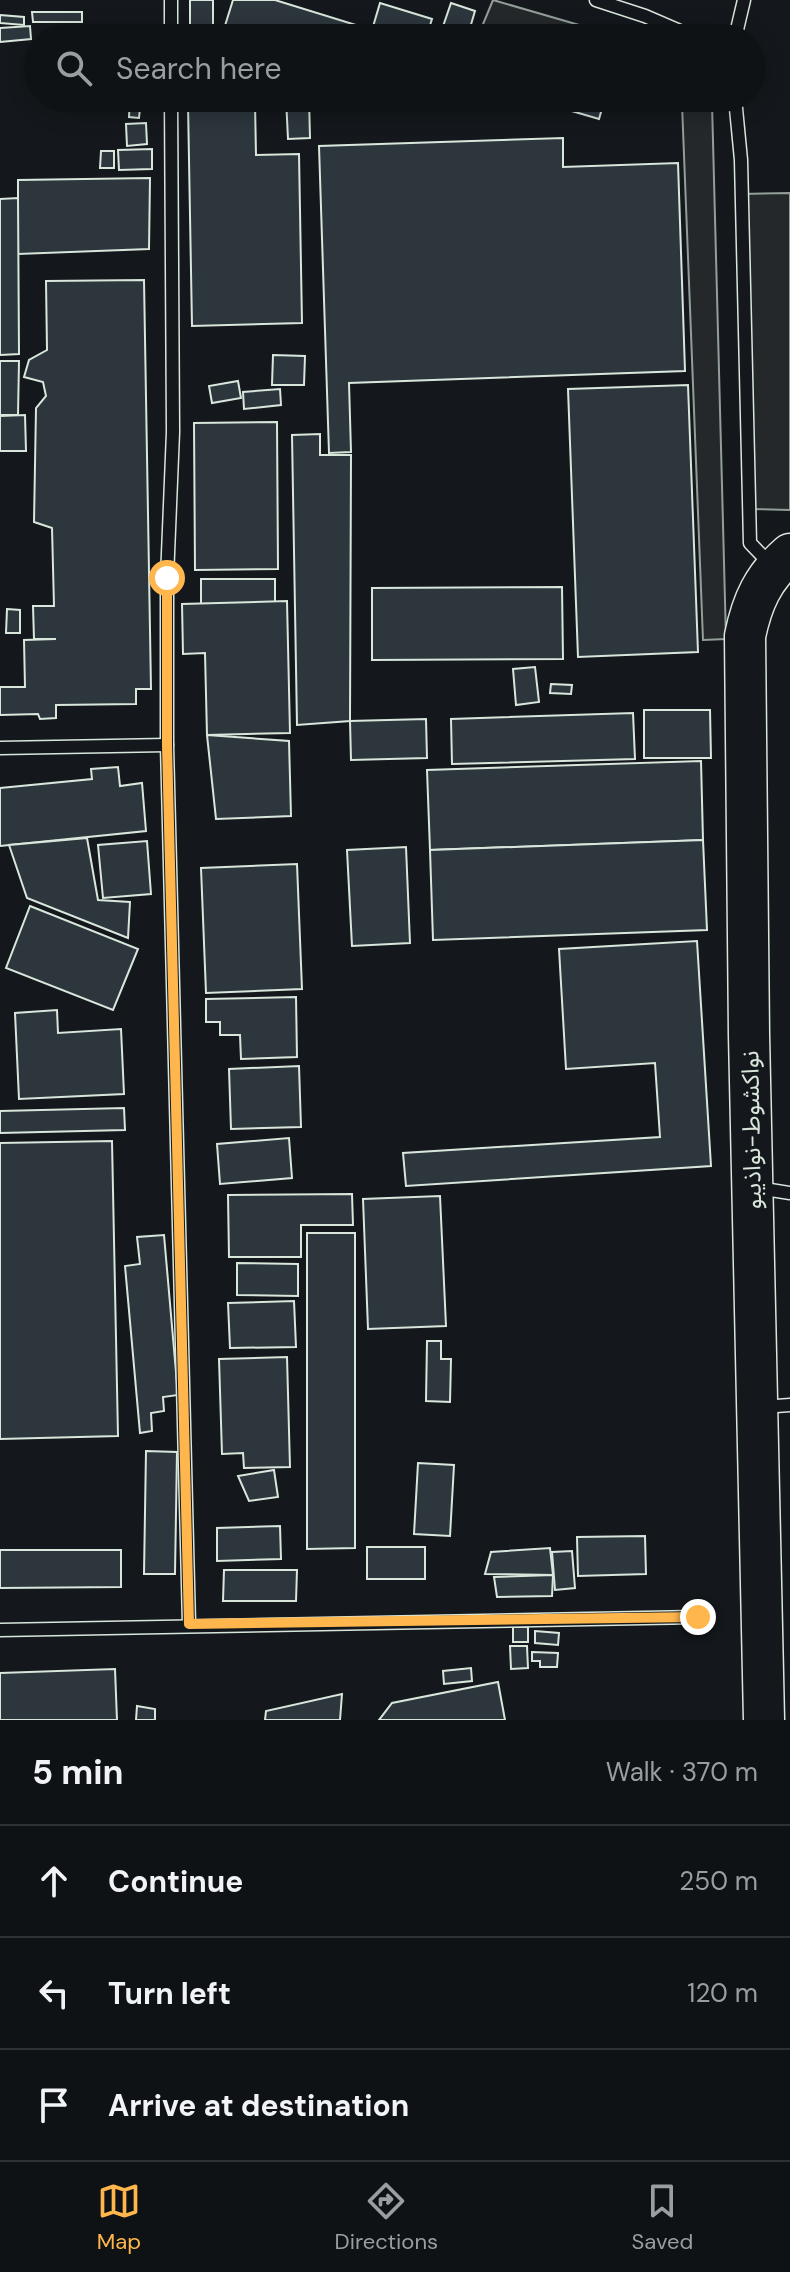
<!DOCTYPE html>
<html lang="en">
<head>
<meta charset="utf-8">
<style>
	body { margin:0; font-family:"DM Sans","Noto Sans Arabic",sans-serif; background:#181b1e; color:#f1f3f6 }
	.stop { position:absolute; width:24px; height:24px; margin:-18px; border:6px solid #ffb74d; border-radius:50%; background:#fff }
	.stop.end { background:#ffb74d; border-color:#fff; box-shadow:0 2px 8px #0008 }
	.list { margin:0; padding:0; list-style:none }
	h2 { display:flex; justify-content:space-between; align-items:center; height:104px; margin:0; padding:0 32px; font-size:34px }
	h2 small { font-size:26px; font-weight:400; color:#9b9ea0 }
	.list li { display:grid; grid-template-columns:52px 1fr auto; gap:24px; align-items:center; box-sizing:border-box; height:112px; padding:0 32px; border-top:2px solid #2f3234 }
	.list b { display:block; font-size:30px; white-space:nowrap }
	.list em { font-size:26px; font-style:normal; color:#9b9ea0 }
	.icon { flex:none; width:44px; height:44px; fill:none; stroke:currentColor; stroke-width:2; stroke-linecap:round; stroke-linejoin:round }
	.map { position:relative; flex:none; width:790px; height:1720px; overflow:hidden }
	.search { position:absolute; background:#0f1215; box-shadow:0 4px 20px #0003; left:24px; right:24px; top:24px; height:88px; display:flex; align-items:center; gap:20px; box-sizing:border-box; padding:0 28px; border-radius:44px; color:#9b9ea0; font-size:30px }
	.sheet { height:440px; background:#0f1215 }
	nav { display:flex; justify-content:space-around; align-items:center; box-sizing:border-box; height:112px; border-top:2px solid #2f3234; background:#0f1215; font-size:22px; color:#9b9ea0 }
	nav a { display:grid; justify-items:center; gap:4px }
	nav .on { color:#ffb74d }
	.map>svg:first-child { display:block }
</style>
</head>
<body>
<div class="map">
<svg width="790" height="1720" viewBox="0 0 790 1720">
	<rect width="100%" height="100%" fill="#14181c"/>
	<g fill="#24282b" stroke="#939e99" stroke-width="2">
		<path d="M 493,0 L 624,38 L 505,38 L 481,29 Z"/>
		<path d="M 667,98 L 711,98 L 712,103 L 726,639 L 703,640 L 682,104 Z"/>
		<path d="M 790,193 L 790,510 L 749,509 L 741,194 Z"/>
	</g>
	<g fill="#2c363c" stroke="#d8e6dc" stroke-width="2">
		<rect x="190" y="0" width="23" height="38"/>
		<path d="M 233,0 L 275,0 L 372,30 L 380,3 L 432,19 L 426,38 L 243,38 L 223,32 Z"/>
		<path d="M 451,3 L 475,11 L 467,38 L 439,38 Z"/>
		<path d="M 32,12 L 82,12 L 82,22 L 33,22 Z"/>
		<path d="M 0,15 L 24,17 L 24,25 L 0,23 Z"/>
		<path d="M 30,26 L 31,39 L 0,42 L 0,28 Z"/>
		<path d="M 130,98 L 141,98 L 139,118 L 129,117 Z"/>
		<path d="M 286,98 L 309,98 L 310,138 L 288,139 Z"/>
		<path d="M 527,98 L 605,98 L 599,119 Z"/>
		<path d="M 255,103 L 256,155 L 299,154 L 302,323 L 192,326 L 188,104 Z"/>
		<path d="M 146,123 L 147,144 L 127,146 L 126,124 Z"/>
		<path d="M 563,138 L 563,167 L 678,163 L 685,371 L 349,383 L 351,452 L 329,453 L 319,146 Z"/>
		<path d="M 152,149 L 152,169 L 119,170 L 118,150 Z"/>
		<path d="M 101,151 L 114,151 L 114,168 L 100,168 Z"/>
		<path d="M 150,178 L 149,249 L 18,254 L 18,180 Z"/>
		<path d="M 18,198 L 19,354 L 0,355 L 0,199 Z"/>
		<path d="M 144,280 L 151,689 L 136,689 L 136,704 L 56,705 L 56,718 L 40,719 L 38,714 L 0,715 L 0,687 L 25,687 L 24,640 L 56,639 L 34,639 L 33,606 L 54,606 L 52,528 L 34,522 L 36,408 L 46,396 L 43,382 L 24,377 L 29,360 L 47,350 L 46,281 Z"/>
		<path d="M 273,355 L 305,356 L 304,385 L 272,385 Z"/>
		<path d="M 0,361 L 19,361 L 18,415 L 0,415 Z"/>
		<path d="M 238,381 L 241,398 L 212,403 L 209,386 Z"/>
		<path d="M 688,385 L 698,652 L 578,657 L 568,389 Z"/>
		<path d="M 280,389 L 281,405 L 244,409 L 243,392 Z"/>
		<path d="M 25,415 L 26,451 L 0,451 L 0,416 Z"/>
		<path d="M 277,422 L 278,569 L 195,570 L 194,423 Z"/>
		<path d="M 320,434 L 320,455 L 351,455 L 350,721 L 297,725 L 292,435 Z"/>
		<rect x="201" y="579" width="74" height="25"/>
		<path d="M 562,587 L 563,659 L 372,660 L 372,588 Z"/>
		<path d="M 287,601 L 290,733 L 207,735 L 205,653 L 183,654 L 182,604 Z"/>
		<path d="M 7,609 L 20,610 L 20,633 L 6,633 Z"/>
		<path d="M 535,667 L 539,702 L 516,705 L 513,669 Z"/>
		<path d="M 551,684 L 572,685 L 571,694 L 550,693 Z"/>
		<path d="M 644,710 L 710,710 L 711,758 L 644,758 Z"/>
		<path d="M 633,713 L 635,759 L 452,764 L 451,719 Z"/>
		<path d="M 426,719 L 427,758 L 351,760 L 350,721 Z"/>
		<path d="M 207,735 L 289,741 L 291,816 L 216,819 Z"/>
		<path d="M 701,761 L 703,840 L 430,850 L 427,770 Z"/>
		<path d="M 118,767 L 120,786 L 142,783 L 146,831 L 0,846 L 0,788 L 92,779 L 91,769 Z"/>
		<path d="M 87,838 L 98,900 L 130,902 L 128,938 L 27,898 L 9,845 Z"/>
		<path d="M 703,840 L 707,930 L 433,940 L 430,850 Z"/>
		<path d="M 147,841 L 151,894 L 103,898 L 98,845 Z"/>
		<path d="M 406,847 L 410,943 L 352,946 L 347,850 Z"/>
		<path d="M 297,864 L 302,989 L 206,993 L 201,868 Z"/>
		<path d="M 30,906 L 138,949 L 113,1010 L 6,968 Z"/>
		<path d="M 697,941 L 711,1166 L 406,1186 L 403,1153 L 660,1137 L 655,1063 L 566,1069 L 559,949 Z"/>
		<path d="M 296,997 L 297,1057 L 241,1059 L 240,1035 L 220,1035 L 220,1022 L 206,1022 L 206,999 Z"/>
		<path d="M 57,1010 L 58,1033 L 121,1029 L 124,1094 L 19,1099 L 15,1013 Z"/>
		<path d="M 299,1066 L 301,1127 L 231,1129 L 229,1069 Z"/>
		<path d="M 124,1108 L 125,1130 L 0,1133 L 0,1111 Z"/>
		<path d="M 289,1138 L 292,1178 L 220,1184 L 217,1144 Z"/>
		<path d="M 112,1141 L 118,1436 L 0,1439 L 0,1143 Z"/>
		<path d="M 352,1194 L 353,1225 L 301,1225 L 301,1257 L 229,1257 L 228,1195 Z"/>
		<path d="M 440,1196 L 446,1326 L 368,1329 L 363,1199 Z"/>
		<path d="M 307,1233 L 355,1233 L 355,1548 L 307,1549 Z"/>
		<path d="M 164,1235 L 178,1395 L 163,1397 L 164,1411 L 151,1413 L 152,1431 L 140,1433 L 125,1266 L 140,1264 L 137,1237 Z"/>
		<path d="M 237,1263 L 298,1264 L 298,1296 L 237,1295 Z"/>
		<path d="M 294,1301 L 296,1347 L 230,1348 L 228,1303 Z"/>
		<path d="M 427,1341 L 441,1341 L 441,1359 L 451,1359 L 450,1402 L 426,1401 Z"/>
		<path d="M 287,1357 L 290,1467 L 244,1468 L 243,1453 L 222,1454 L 219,1359 Z"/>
		<path d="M 146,1451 L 177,1452 L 175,1574 L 144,1574 Z"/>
		<path d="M 418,1463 L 454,1465 L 450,1536 L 414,1534 Z"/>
		<path d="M 274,1470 L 278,1497 L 249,1501 L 238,1476 Z"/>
		<path d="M 280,1526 L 281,1559 L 217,1561 L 217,1528 Z"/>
		<path d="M 645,1536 L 646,1574 L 578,1576 L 577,1537 Z"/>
		<rect x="367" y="1547" width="58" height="32"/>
		<path d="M 550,1548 L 553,1575 L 485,1574 L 491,1552 Z"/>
		<path d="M 0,1550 L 121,1550 L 121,1587 L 0,1588 Z"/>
		<path d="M 572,1551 L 575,1588 L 555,1590 L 552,1552 Z"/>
		<path d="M 224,1570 L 297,1570 L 296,1601 L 223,1601 Z"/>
		<path d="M 553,1575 L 552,1596 L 497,1597 L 494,1577 Z"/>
		<rect x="513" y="1627" width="15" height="15"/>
		<path d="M 535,1631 L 559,1633 L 558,1645 L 535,1643 Z"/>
		<path d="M 510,1646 L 527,1646 L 528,1668 L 511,1669 Z"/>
		<path d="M 532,1652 L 558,1653 L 557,1667 L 540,1667 L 540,1661 L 532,1661 Z"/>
		<path d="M 471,1668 L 472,1681 L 444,1684 L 443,1671 Z"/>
		<path d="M 115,1669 L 117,1720 L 0,1720 L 0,1673 Z"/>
		<path d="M 498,1682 L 505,1720 L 379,1720 L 392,1703 Z"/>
		<path d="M 342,1694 L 340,1720 L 265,1720 L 266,1711 Z"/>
		<path d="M 137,1706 L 155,1709 L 155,1720 L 136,1720 Z"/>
	</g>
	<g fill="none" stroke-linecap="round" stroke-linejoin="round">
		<g stroke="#d8e6dc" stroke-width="15">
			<g id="service">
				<path d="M 171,0 L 171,38"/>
				<path d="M 596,0 L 645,16 L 696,38"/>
				<path d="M 735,38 L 744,0"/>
				<path d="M 171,98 L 173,432 L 167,578 L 167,745 L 189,1624"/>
				<path d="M 735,98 L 741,160 L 750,543 L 772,566"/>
				<path d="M 0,748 L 167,745"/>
				<path d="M 758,1188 L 790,1193"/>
				<path d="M 763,1407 L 790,1405"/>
				<path d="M 0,1630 L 698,1617"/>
			</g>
		</g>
		<g stroke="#d8e6dc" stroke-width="43">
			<path id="primary" d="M 764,1720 L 749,1035 L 745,636 C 752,602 763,577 790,554"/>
		</g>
		<use href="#service" stroke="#14181c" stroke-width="12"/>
		<use href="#primary" stroke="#14181c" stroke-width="40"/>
	</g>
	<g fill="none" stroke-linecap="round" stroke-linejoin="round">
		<path stroke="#ffb74d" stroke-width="10" d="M 167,578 L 167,745 L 189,1624 L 698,1617"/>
	</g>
	<g text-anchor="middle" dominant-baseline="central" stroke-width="6" stroke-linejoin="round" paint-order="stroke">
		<g font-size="24" fill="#d8e6dc" stroke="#14181c">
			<text transform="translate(751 1130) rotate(-91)">نواكشوط-نواذيبو</text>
		</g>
	</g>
</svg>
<div class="stop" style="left:167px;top:578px"></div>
<div class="stop end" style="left:698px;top:1617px"></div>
<div class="search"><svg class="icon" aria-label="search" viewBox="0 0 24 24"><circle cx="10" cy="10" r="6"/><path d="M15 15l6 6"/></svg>Search here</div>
</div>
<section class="sheet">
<h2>5 min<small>Walk · 370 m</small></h2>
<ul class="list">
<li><svg class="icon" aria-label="ahead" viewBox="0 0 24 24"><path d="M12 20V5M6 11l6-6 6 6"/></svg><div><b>Continue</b></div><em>250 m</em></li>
<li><svg class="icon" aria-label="left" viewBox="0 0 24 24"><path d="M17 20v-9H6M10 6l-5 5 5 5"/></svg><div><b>Turn left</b></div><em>120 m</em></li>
<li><svg class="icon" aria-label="arrive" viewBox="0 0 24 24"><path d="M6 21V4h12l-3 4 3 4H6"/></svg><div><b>Arrive at destination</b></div></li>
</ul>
</section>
<nav>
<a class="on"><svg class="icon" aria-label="map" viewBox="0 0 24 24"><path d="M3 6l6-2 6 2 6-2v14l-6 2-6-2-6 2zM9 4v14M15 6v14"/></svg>Map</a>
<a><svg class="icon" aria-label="directions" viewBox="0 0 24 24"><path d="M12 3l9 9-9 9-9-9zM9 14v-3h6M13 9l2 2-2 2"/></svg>Directions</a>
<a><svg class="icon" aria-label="saved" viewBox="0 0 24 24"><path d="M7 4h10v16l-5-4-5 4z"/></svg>Saved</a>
</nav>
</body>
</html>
